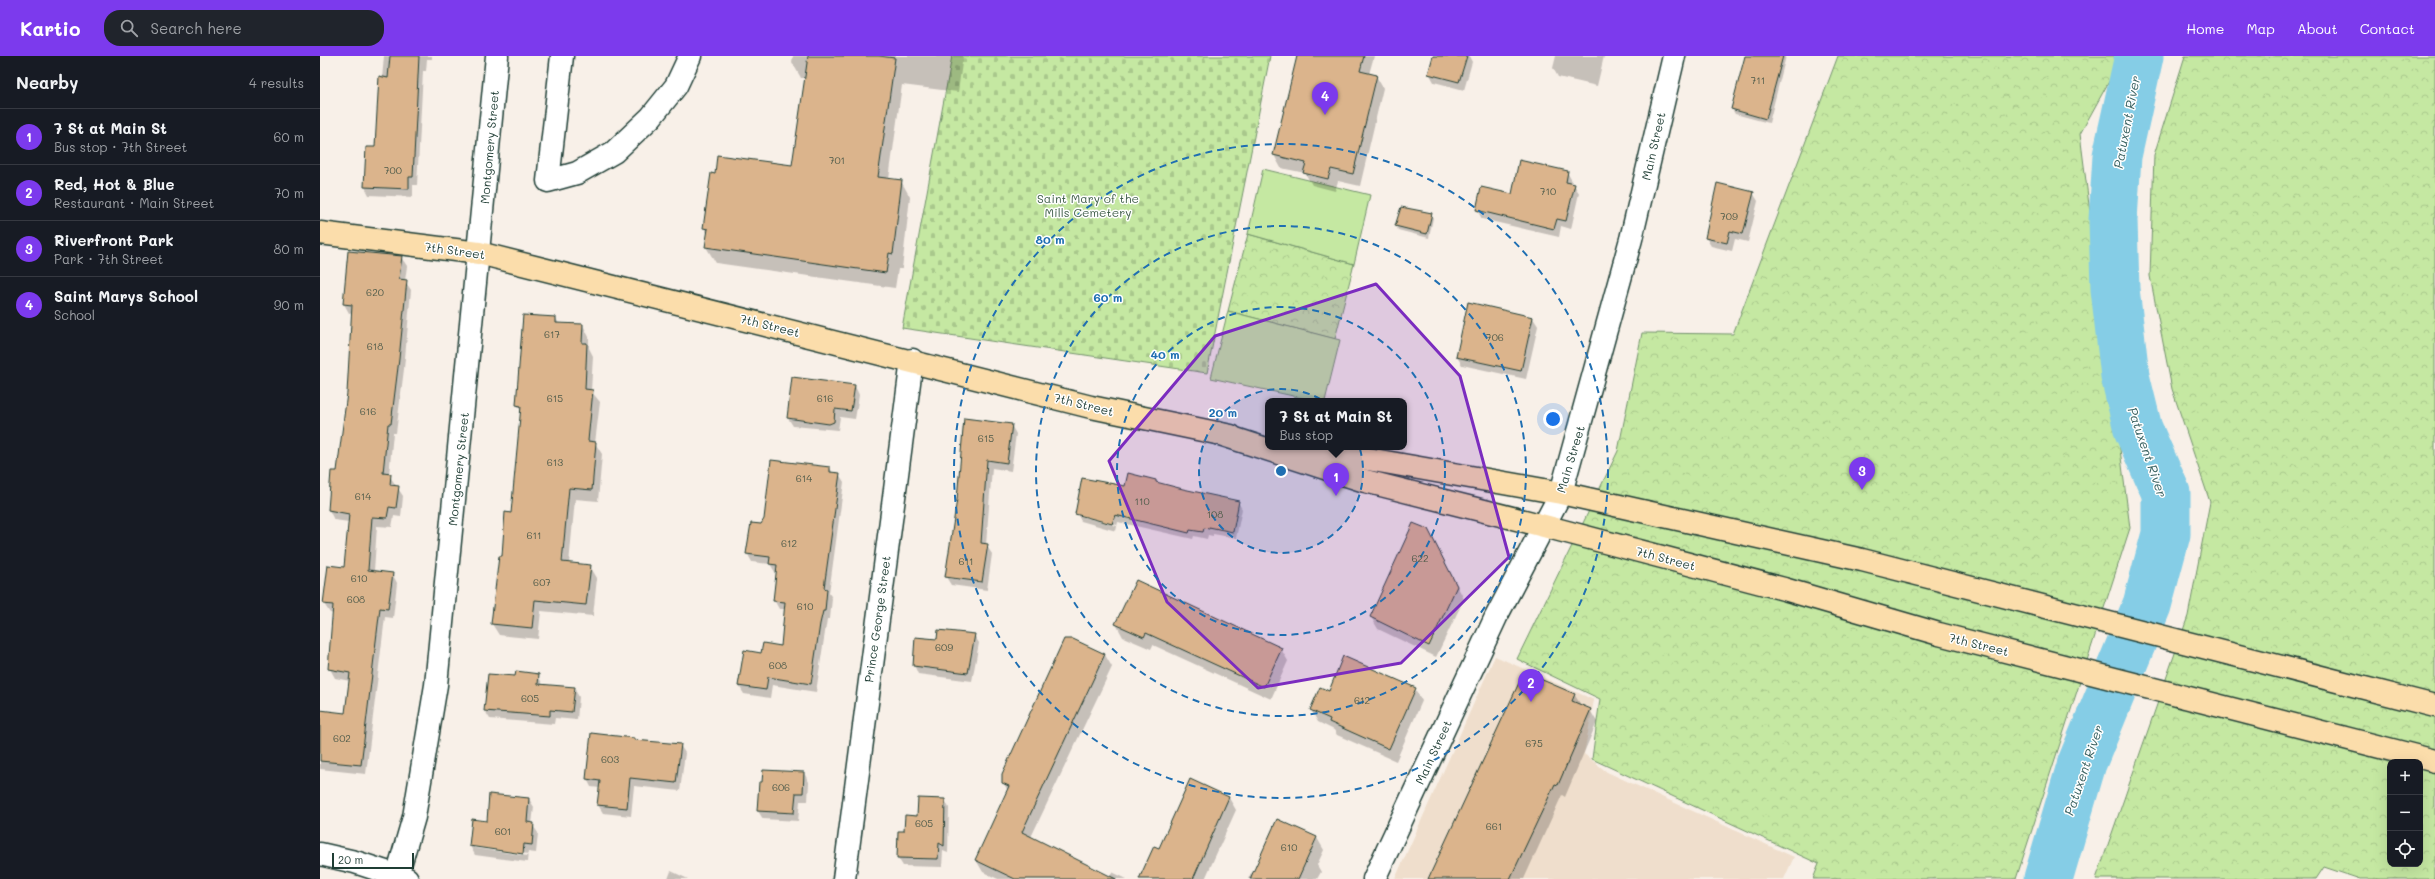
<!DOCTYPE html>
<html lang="en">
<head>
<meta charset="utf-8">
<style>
	body { margin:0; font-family:Mali,sans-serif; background:#20242c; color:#f1f3f6 }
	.controls { position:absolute; right:12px; bottom:12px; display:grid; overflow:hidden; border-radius:8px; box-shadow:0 4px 16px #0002 }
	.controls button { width:36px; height:36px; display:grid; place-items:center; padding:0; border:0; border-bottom:1px solid #363941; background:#171b24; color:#f1f3f6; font:20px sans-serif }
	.scale { position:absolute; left:12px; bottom:10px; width:82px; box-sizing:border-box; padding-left:4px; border:2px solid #1f3d34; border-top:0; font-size:11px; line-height:14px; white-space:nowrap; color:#1f3d34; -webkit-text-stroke:3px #fff; paint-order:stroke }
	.you { position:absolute; left:1233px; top:363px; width:14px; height:14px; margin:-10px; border:3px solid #fff; border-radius:50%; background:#1a73e8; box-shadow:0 0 0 6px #1a73e833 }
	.badge { display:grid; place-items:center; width:26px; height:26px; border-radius:50%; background:#7c3aed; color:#fff; font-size:13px; font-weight:700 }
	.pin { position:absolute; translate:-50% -33px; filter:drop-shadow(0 1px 2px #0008) }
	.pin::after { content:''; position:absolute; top:21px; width:14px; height:12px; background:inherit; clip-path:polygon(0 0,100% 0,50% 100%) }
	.popup { position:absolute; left:945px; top:342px; width:142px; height:52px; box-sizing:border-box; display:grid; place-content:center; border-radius:8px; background:#171b24; filter:drop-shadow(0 1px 3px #0005); font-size:13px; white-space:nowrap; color:#9ea1a6 }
	.popup b { font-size:15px; color:#f1f3f6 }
	.popup::after { content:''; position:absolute; left:50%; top:100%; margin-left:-8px; border:8px solid transparent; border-top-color:#171b24 }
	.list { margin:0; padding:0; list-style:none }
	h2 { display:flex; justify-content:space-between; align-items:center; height:52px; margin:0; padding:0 16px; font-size:17px }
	h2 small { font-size:13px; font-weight:400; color:#9ea1a6 }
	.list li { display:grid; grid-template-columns:26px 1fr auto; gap:12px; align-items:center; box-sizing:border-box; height:56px; padding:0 16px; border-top:1px solid #363941 }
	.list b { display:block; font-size:15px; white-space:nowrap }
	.list p { margin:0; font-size:13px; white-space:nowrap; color:#9ea1a6 }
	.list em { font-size:13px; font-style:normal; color:#9ea1a6 }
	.icon { flex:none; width:22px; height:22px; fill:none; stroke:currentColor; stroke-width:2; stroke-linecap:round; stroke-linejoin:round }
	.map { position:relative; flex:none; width:2115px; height:823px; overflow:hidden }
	header { display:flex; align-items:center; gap:24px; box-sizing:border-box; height:56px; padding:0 20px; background:#7c3aed; color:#fff }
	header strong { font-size:19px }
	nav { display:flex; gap:22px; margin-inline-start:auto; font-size:14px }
	.search { width:280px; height:36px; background:#20242c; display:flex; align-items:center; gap:10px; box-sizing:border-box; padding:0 14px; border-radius:16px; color:#9ea1a6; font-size:15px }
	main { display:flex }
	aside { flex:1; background:#171b24 }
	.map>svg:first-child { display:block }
</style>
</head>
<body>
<header>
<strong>Kartio</strong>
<div class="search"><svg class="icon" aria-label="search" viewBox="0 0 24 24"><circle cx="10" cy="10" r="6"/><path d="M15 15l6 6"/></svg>Search here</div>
<nav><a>Home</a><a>Map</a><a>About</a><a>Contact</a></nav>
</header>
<main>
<aside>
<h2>Nearby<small>4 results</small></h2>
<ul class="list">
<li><span class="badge">1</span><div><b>7 St at Main St</b><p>Bus stop · 7th Street</p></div><em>60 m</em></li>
<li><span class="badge">2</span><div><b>Red, Hot &amp; Blue</b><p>Restaurant · Main Street</p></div><em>70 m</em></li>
<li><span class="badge">3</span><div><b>Riverfront Park</b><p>Park · 7th Street</p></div><em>80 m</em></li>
<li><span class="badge">4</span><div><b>Saint Marys School</b><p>School</p></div><em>90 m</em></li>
</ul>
</aside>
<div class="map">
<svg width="2115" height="823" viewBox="0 0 2115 823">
	<defs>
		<pattern id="forest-crowns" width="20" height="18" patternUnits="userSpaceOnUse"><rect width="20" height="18" fill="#c5e8a2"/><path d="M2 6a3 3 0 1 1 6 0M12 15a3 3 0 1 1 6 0" fill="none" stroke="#a9c88c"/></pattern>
		<pattern id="cemetery-stones" width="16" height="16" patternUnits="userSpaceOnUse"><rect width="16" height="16" fill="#c5e8a2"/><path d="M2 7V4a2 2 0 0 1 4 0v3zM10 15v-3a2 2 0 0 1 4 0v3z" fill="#a9c88c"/></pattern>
	</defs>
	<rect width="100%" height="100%" fill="#f8f0e8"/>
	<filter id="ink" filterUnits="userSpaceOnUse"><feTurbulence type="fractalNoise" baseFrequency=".025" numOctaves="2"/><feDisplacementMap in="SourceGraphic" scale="8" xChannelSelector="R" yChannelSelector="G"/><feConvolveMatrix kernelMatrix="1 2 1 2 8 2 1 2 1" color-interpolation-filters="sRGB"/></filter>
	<g filter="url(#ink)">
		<path fill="#efdecc" d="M 1175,600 L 1274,644 L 1264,698 L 1287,716 L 1474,801 L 1464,823 L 1075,823 Z"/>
		<g fill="url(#forest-crowns)" stroke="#72926b" fill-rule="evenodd">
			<path d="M 1518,0 L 1803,0 L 1760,78 L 1810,472 L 1696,823 L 1493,823 L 1499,808 L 1272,703 L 1280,643 L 1197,603 L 1298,395 L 1322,277 L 1413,278 Z"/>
			<path d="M 1865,0 L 2115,0 L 2115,823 L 2040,823 L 2004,811 L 1996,823 L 1776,823 L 1868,560 L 1890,446 L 1852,333 L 1830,220 L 1834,99 ZM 2070,706 L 2100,706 L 2100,808 L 2070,808 Z"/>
			<path d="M 928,178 L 1034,208 L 1015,283 L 908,255 Z"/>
		</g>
		<path fill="url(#cemetery-stones)" stroke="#72926b" d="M 632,0 L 950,0 L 887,317 L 582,272 Z"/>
		<g fill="#c5e8a2" stroke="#72926b">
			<path d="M 943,113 L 1050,139 L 1034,208 L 928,178 Z"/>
			<path d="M 908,255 L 1020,284 L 1005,345 L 996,345 L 891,322 Z"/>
		</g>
		<g fill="#0003" fill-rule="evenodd">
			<path d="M 64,0 L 112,0 L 112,3 L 107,3 L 106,15 L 103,15 L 97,129 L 93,129 L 93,141 L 49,139 L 45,131 L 56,92 Z"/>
			<path d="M 473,0 L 643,0 L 638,36 L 582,29 L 569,123 L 581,125 L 590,141 L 582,213 L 578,213 L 575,232 L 396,207 L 386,191 L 388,179 L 384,171 L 473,111 L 486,22 L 481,22 L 472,6 Z"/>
			<path d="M 978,0 L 1054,0 L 1049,18 L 1056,20 L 1063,32 L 1040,130 L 1018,125 L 1015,135 L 992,129 L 985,117 L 961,112 L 954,99 Z"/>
			<path d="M 1114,0 L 1149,0 L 1152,6 L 1144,34 L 1114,26 L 1109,17 Z"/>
			<path d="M 1236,0 L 1284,0 L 1277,30 L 1238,21 L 1233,12 Z"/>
			<path d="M 1426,0 L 1466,0 L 1449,67 L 1415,58 L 1412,53 Z"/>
			<path d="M 1247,116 L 1252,125 L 1251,128 L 1254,129 L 1259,137 L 1251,173 L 1241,170 L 1239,181 L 1162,163 L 1157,154 Z"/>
			<path d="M 1433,137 L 1438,145 L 1428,186 L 1415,183 L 1412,195 L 1391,190 L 1386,182 Z"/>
			<path d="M 1111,158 L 1113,162 L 1109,182 L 1078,174 L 1076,170 Z"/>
			<path d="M 81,201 L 87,210 L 85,225 L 91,234 L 84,313 L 76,377 L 73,377 L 69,419 L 83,440 L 81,461 L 74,460 L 72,471 L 57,470 L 54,515 L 72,517 L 77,527 L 73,562 L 65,561 L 46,718 L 0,713 L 0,655 L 26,658 L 30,625 L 15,622 L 10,613 L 14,558 L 10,557 L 4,548 L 25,512 L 29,466 L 14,464 L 9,454 L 18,416 L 28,337 L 32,258 L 29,257 L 24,248 Z"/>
			<path d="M 236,262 L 239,268 L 263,269 L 269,281 L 269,292 L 273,300 L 271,335 L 280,346 L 275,387 L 282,398 L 278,445 L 255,443 L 249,508 L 270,510 L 277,522 L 273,560 L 221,555 L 218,583 L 179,579 L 172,568 L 182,501 L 192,458 L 202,356 L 197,349 Z"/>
			<path d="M 1213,262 L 1218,270 L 1206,323 L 1142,309 L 1137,301 Z"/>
			<path d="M 535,330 L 539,339 L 535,363 L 520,361 L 518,374 L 473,370 L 468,362 Z"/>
			<path d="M 691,369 L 696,378 L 691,415 L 672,412 L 666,489 L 672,498 L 667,534 L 631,529 L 626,521 L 638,443 Z"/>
			<path d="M 510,412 L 513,417 L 519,418 L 524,426 L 509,537 L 512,542 L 510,563 L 507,563 L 496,636 L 452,629 L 450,642 L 424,638 L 419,630 L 442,598 L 462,591 L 465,553 L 459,553 L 454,544 L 457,516 L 455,516 L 450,508 L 432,506 L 427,497 L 442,469 Z"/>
			<path d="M 836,425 L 838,428 L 918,446 L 922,453 L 916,482 L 893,478 L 893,480 L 888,479 L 887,483 L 874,480 L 873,483 L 798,466 L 796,475 L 761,465 L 757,458 L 806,431 ZM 760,458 L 797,469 L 797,470 L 760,460 Z"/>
			<path d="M 1115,487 L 1144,543 L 1116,601 L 1058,573 L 1051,561 Z"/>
			<path d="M 796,568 L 961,593 L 968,605 L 951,643 L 833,589 L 831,593 L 803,581 Z"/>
			<path d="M 654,579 L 659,587 L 652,625 L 598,618 L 594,609 L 618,584 Z"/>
			<path d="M 753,584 L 785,599 L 792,611 L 711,781 L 790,821 L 792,816 L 807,823 L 678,823 L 663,816 L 656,804 L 688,735 L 683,726 Z"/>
			<path d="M 218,619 L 223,629 L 254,632 L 259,641 L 257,664 L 235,662 L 234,668 L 170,663 L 165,655 L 196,622 Z"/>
			<path d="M 1095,633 L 1102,645 L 1076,705 L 1017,679 L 1014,674 L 998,666 L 991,654 L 1009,636 Z"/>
			<path d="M 1254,638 L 1261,649 L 1270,654 L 1277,666 L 1245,741 L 1242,739 L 1204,823 L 1110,823 Z"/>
			<path d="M 272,678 L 314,683 L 315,685 L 360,689 L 365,697 L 360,735 L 314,730 L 311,760 L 283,757 L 278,749 L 280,732 L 271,731 L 267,723 Z"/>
			<path d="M 484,717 L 489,726 L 488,745 L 480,745 L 478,765 L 443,763 L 438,755 Z"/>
			<path d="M 871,725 L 909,742 L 916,754 L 885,823 L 820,823 L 840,793 Z"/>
			<path d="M 209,743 L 214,751 L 212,768 L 218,777 L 216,797 L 208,796 L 207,806 L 155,799 L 150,790 L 152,764 L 168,766 ZM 154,790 L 208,798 L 208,800 L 154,792 Z"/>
			<path d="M 625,744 L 629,752 L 628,797 L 623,795 L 622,811 L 583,810 L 578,802 L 585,776 L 598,761 Z"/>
			<path d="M 997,782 L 1004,794 L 997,809 L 1001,816 L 997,823 L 928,823 L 931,817 L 933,819 Z"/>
			<path d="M 351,815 L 368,823 L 348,823 Z"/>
		</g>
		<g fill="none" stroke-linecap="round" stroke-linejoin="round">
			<path stroke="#85cde6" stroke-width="49" d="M 1728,823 L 1762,707 L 1827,549 L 1846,478 L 1846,437 L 1818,373 L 1805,320 L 1795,233 L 1793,164 L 1797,100 L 1819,0"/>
		</g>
		<g fill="#dbb48c" stroke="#1f3d34">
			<path d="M 70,0 L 99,0 L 93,121 L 89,121 L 89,133 L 44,131 L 46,91 L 55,91 L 59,20 L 68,22 Z"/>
			<path d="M 488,0 L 559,0 L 575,2 L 558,121 L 582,124 L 573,198 L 569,197 L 566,217 L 385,191 L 388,173 L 383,172 L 391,117 L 395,118 L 397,99 L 472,109 Z"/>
			<path d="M 977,0 L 1044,0 L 1040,15 L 1057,19 L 1033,118 L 1011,113 L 1008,123 L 983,117 L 986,107 L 953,99 Z"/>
			<path d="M 1113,0 L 1147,0 L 1139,26 L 1108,18 Z"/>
			<path d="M 1425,0 L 1463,0 L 1446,63 L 1411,53 Z"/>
			<path d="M 1199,104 L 1248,115 L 1246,126 L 1255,128 L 1246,165 L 1237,163 L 1234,173 L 1156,154 L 1161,131 L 1192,138 Z"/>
			<path d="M 1397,127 L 1434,136 L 1423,178 L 1410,175 L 1407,187 L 1385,182 Z"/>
			<path d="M 1081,151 L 1112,157 L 1107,178 L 1075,170 Z"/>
			<path d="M 28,195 L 82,200 L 79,223 L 87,224 L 79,303 L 71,368 L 68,368 L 63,417 L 71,418 L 70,429 L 79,430 L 76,452 L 69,451 L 67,462 L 52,461 L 48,514 L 73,517 L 68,553 L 60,552 L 41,709 L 0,705 L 0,654 L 25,657 L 30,617 L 8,613 L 13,549 L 3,548 L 8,509 L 24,511 L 29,458 L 8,454 L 11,415 L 17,415 L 27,337 L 32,249 L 23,248 Z"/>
			<path d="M 1148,246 L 1213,261 L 1201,315 L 1136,301 Z"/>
			<path d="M 203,259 L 236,261 L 236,267 L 263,268 L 262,287 L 267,287 L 265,333 L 273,334 L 268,385 L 276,386 L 272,434 L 249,432 L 242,506 L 271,509 L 266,549 L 215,544 L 212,572 L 171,568 L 179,500 L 182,500 L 185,456 L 191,457 L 201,350 L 196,349 Z"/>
			<path d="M 472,321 L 535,329 L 531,355 L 515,353 L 514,366 L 509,368 L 467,362 Z"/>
			<path d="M 644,362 L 692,368 L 687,407 L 667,404 L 661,487 L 668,488 L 662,526 L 625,521 L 637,443 Z"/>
			<path d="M 451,404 L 510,411 L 510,416 L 520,417 L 504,532 L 507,533 L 505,555 L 503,555 L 500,568 L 491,628 L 448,621 L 446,634 L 418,630 L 424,594 L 441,597 L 443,587 L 461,590 L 465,546 L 453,545 L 457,509 L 449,508 L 450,501 L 426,498 L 431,467 L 441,468 L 444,463 Z"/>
			<path d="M 808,417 L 836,424 L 836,426 L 863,433 L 919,445 L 913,476 L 889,471 L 889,473 L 884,472 L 883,476 L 870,474 L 869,477 L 795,459 L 792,468 L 755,458 L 762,422 L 805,430 Z"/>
			<path d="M 1093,467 L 1108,473 L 1137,530 L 1109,590 L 1050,561 Z"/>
			<path d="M 816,524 L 962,592 L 944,631 L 826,577 L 824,581 L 795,568 Z"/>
			<path d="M 618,574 L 655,578 L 648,617 L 593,610 L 595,581 L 617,583 Z"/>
			<path d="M 744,583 L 753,583 L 785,598 L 702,776 L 796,823 L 695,823 L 655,804 L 689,730 L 682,727 L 682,718 Z"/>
			<path d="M 1023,600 L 1096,632 L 1069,693 L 1009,666 L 1010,663 L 990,654 L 1000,631 L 1009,635 Z"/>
			<path d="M 196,615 L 219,618 L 218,628 L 255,631 L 252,656 L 230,654 L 230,660 L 164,655 L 168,618 L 195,620 Z"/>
			<path d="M 1204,616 L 1255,638 L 1252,645 L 1271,653 L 1238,729 L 1235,728 L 1190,823 L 1108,823 Z"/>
			<path d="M 271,677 L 314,682 L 314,684 L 361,688 L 356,727 L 310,722 L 307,752 L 277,749 L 280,725 L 266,723 Z"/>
			<path d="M 443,714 L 484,716 L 483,737 L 476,737 L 474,757 L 437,755 L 439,726 L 442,726 Z"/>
			<path d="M 870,723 L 909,741 L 873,823 L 819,823 L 834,790 L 839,792 Z"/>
			<path d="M 169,738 L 209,742 L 207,766 L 214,767 L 212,789 L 204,788 L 203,798 L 149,790 L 152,763 L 167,765 Z"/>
			<path d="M 598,742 L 625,743 L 624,790 L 619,787 L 618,803 L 577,802 L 578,775 L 584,775 L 585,759 L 597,760 Z"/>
			<path d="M 957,763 L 997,781 L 978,823 L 930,823 Z"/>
		</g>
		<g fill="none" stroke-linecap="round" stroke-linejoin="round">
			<g stroke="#1f3d34" stroke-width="25">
				<g id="minor">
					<path d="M 242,0 L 228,125 L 257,117 L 294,96 L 331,61 L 356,30 L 370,0"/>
					<path d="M 0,798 L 35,806 L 87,823"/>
					<path d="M 76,823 L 94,761 L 116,629 L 177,0"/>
					<path d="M 524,823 L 592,304"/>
					<path d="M 1054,823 L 1176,561 L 1241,437 L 1311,183 L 1354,0"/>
				</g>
			</g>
			<g stroke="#1f3d34" stroke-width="25">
				<g id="major">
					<path d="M 0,177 L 159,197 L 771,351 L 911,380"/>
					<path d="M 897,377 L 1045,425 L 1224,470 L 1464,533 L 1619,578 L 2115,705"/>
					<path d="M 980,391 L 1241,437 L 1542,504 L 2115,650"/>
				</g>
			</g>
			<use href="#minor" stroke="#fff" stroke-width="22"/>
			<use href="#major" stroke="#fbddab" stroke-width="22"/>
		</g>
	</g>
	<path fill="#7b2cbf" fill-opacity="0.2" stroke="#7b2cbf" stroke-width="3" stroke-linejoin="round" d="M 1056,228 L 1140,320 L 1189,501 L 1081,607 L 938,632 L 847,546 L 789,405 L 895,280 Z"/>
	<circle cx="961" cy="415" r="82" fill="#1f6fb2" fill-opacity=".12"/>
	<g fill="none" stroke="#1f6fb2" stroke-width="2" stroke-dasharray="7 5">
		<circle cx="961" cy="415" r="82"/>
		<circle cx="961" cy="415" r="164"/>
		<circle cx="961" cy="415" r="245"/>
		<circle cx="961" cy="415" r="327"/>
	</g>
	<g text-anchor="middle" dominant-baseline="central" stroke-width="3" stroke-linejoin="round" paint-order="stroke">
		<g font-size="10" fill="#4e5b4a">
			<text x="1438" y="24">711</text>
			<text x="517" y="104">701</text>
			<text x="73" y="114">700</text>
			<text x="1228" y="135">710</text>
			<text x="1409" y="160">709</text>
			<text x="55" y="236">620</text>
			<text x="232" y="278">617</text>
			<text x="1175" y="281">706</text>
			<text x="55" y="290">618</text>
			<text x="235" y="342">615</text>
			<text x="505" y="342">616</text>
			<text x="48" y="355">616</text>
			<text x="666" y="382">615</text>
			<text x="235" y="406">613</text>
			<text x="484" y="422">614</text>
			<text x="43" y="440">614</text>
			<text x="822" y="445">110</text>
			<text x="895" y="458">108</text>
			<text x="214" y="479">611</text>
			<text x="469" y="487">612</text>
			<text x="1100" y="502">622</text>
			<text x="646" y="505">611</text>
			<text x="39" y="522">610</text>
			<text x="222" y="526">607</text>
			<text x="36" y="543">608</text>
			<text x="485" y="550">610</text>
			<text x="624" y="591">609</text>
			<text x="458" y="609">608</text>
			<text x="210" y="642">605</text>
			<text x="1042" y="644">612</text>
			<text x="22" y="682">602</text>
			<text x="1214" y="687">675</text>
			<text x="290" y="703">603</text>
			<text x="461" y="731">606</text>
			<text x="604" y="767">605</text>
			<text x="1174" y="770">661</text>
			<text x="183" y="775">601</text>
			<text x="969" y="791">610</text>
		</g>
		<g font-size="12" fill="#1f3d34" stroke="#fff">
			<text transform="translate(1333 90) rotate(-77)">Main Street</text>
			<text transform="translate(169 91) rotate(-85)">Montgomery Street</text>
			<text transform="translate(135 194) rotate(8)">7th Street</text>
			<text transform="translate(450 269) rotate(14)">7th Street</text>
			<text transform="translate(764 348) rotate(14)">7th Street</text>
			<text transform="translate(1250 403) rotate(-73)">Main Street</text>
			<text transform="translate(138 413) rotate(-84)">Montgomery Street</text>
			<text transform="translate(1346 502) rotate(15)">7th Street</text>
			<text transform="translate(557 563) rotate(-82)">Prince George Street</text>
			<text transform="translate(1659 588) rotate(14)">7th Street</text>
			<text transform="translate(1113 696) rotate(-65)">Main Street</text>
		</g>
		<g font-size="12" fill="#405f4a" stroke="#fff">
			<text x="768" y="142">Saint Mary of the<tspan x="768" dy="14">Mills Cemetery</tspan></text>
		</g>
		<g font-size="13" font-style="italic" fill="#386160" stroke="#fff">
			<text transform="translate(1806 66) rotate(-79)">Patuxent River</text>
			<text transform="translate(1828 396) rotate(71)">Patuxent River</text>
			<text transform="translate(1763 714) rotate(-71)">Patuxent River</text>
		</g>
	</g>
	<circle cx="961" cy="415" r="6" fill="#1f6fb2" stroke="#fff" stroke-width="2"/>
	<g font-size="12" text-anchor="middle" font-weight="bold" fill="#1f6fb2" stroke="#fff" stroke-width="3" stroke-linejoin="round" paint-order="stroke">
		<text x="730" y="188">80 m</text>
		<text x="788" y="246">60 m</text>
		<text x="845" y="303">40 m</text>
		<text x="903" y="361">20 m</text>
	</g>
</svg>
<div class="controls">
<button>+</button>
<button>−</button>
<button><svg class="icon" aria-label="locate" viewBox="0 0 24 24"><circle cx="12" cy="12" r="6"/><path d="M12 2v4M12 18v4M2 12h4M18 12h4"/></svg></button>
</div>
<div class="scale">20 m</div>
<div class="you"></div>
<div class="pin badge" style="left:1016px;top:440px">1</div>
<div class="popup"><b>7 St at Main St</b>Bus stop</div>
<div class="pin badge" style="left:1211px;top:646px">2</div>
<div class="pin badge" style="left:1542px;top:434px">3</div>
<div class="pin badge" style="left:1005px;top:59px">4</div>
</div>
</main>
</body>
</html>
